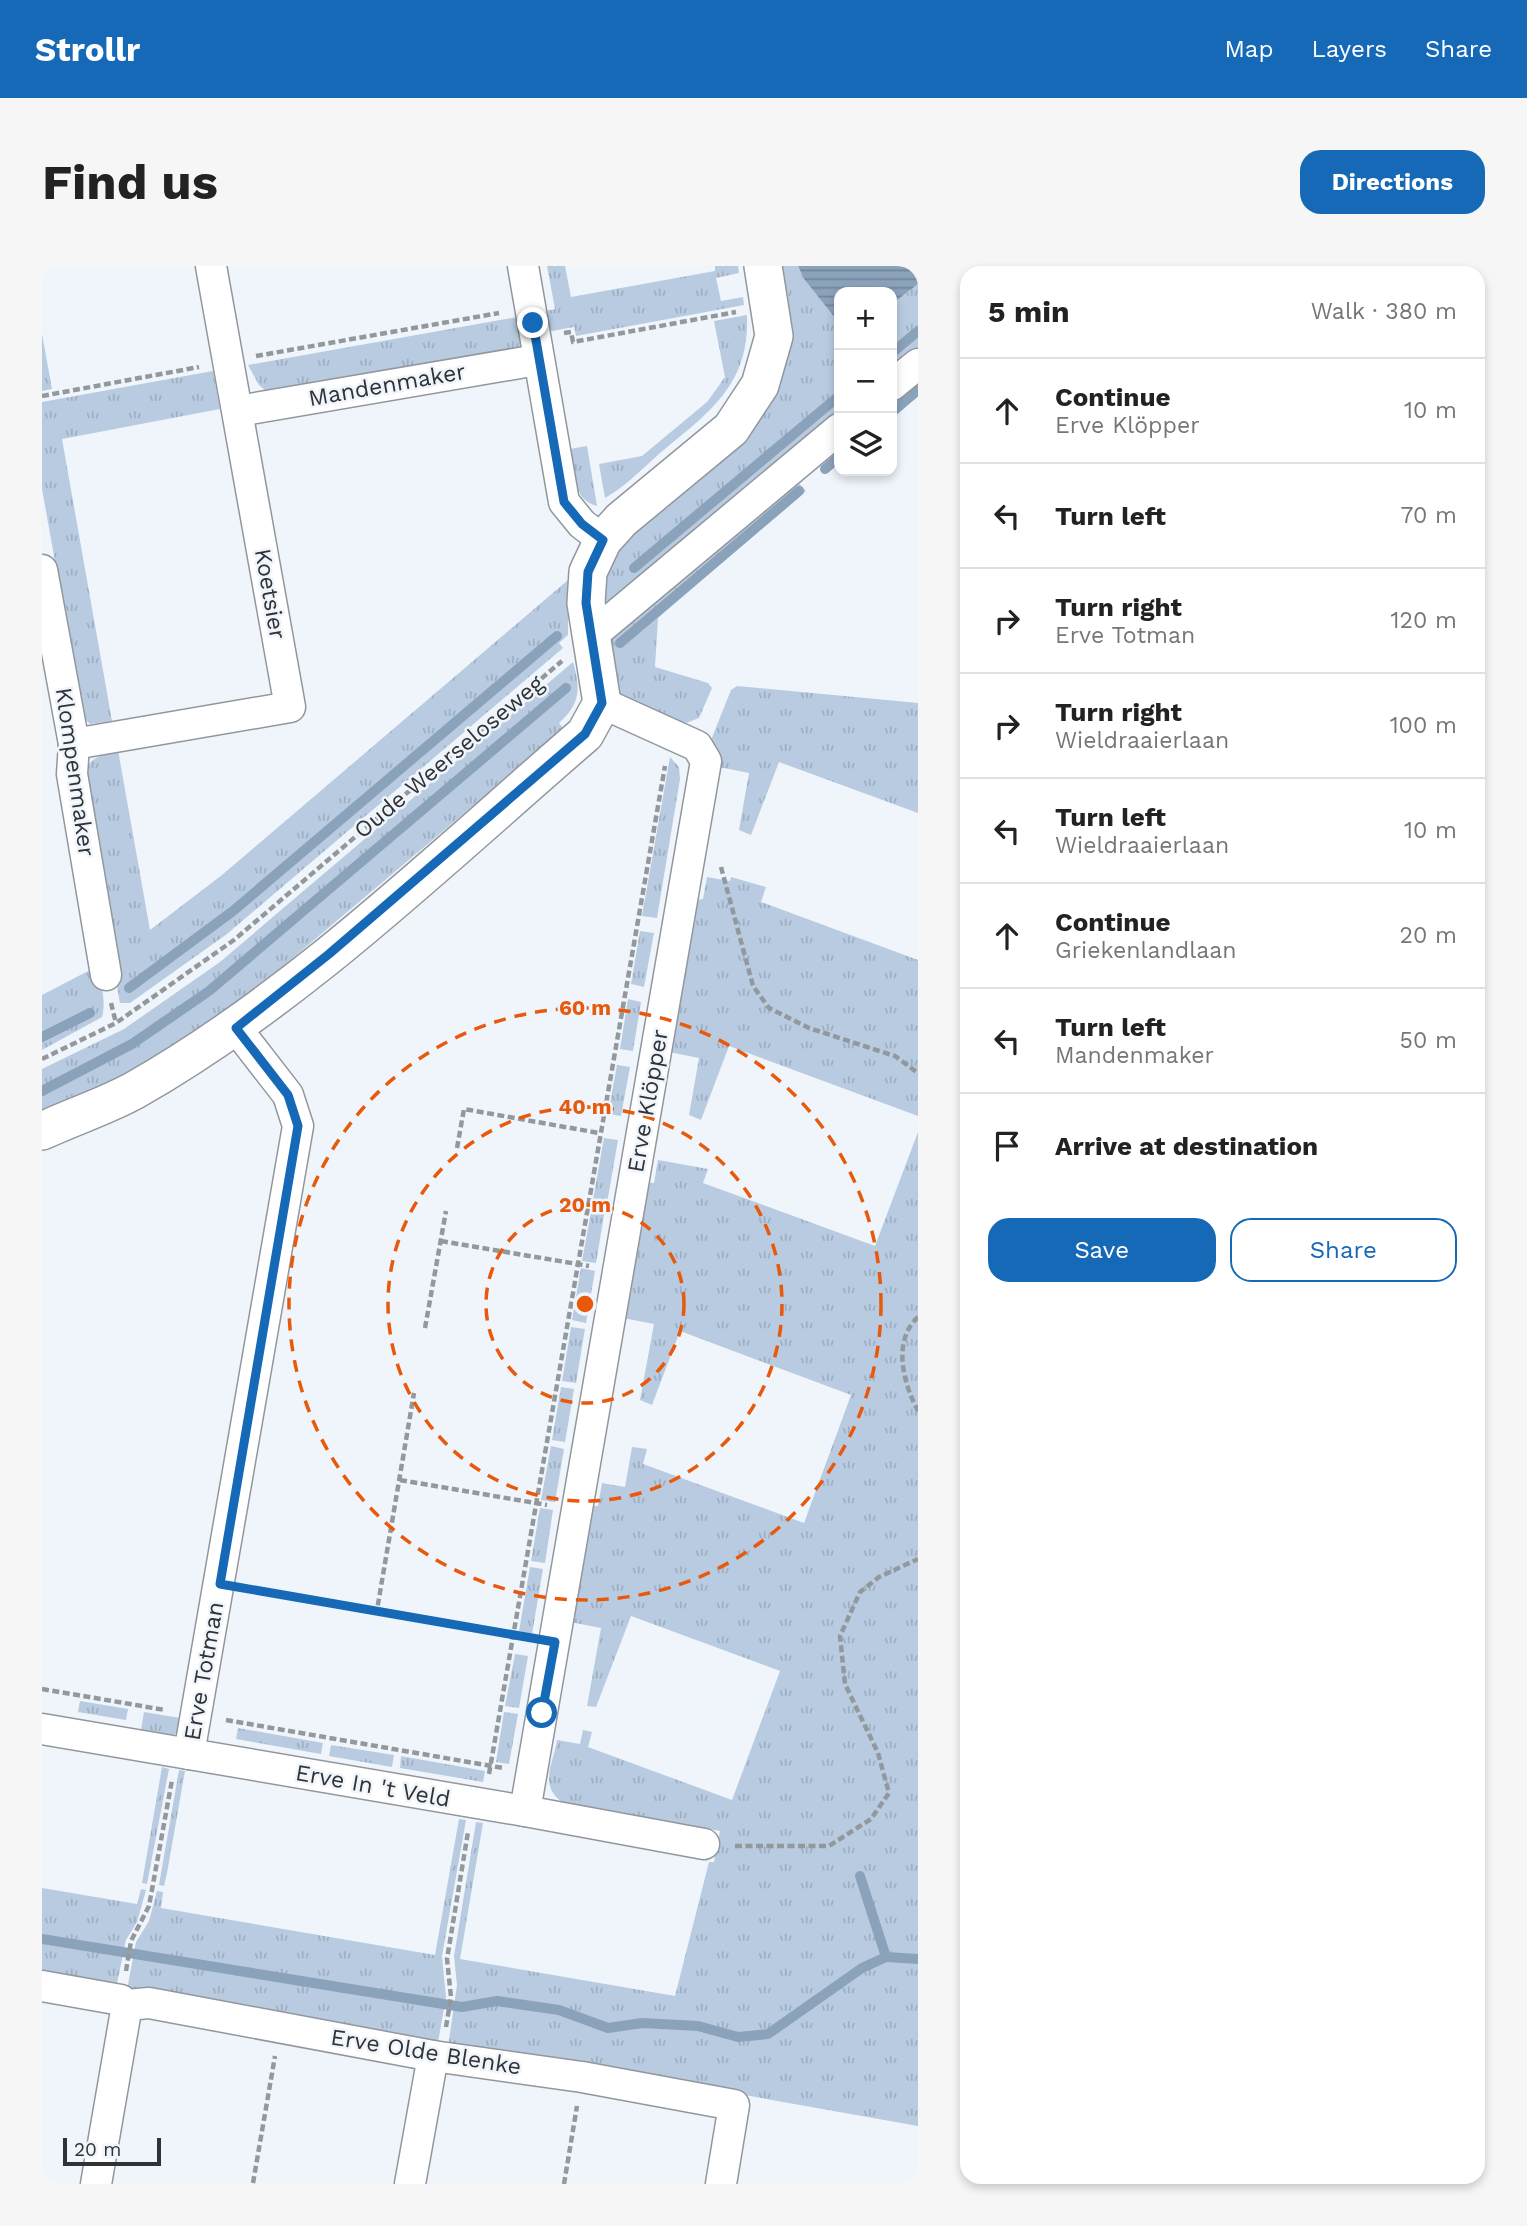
<!DOCTYPE html>
<html lang="en">
<head>
<meta charset="utf-8">
<style>
	body { margin:0; font-family:"Work Sans",sans-serif; background:#f6f6f6; color:#222 }
	.controls { position:absolute; right:21px; top:21px; display:grid; overflow:hidden; border-radius:14px; box-shadow:0 4px 10px #0003 }
	.controls button { width:63px; height:63px; display:grid; place-items:center; padding:0; border:0; border-bottom:2px solid #e0e0e0; background:#fff; color:#222; font:35px sans-serif }
	.scale { position:absolute; left:21px; bottom:18px; width:98px; box-sizing:border-box; padding-left:7px; border:4px solid #303335; border-top:0; font-size:19px; line-height:24px; white-space:nowrap; color:#303335; -webkit-text-stroke:5px #eff5fb; paint-order:stroke }
	.stop { position:absolute; width:21px; height:21px; margin:-16px; border:5px solid #1569b7; border-radius:50%; background:#fff }
	.stop.end { background:#1569b7; border-color:#fff; box-shadow:0 2px 7px #0008 }
	.list { margin:0; padding:0; list-style:none }
	h2 { display:flex; justify-content:space-between; align-items:center; height:91px; margin:0; padding:0 28px; font-size:30px }
	h2 small { font-size:23px; font-weight:400; color:#767676 }
	.list li { display:grid; grid-template-columns:46px 1fr auto; gap:21px; align-items:center; box-sizing:border-box; height:105px; padding:0 28px; border-top:2px solid #e0e0e0 }
	.list b { display:block; font-size:26px; white-space:nowrap }
	.list p { margin:0; font-size:23px; white-space:nowrap; color:#767676 }
	.list em { font-size:23px; font-style:normal; color:#767676 }
	.actions { display:flex; gap:14px; padding:21px 28px }
	.actions a { flex:1; padding:16px 0; border:2px solid #1569b7; border-radius:21px; text-align:center; font-size:24px; color:#1569b7 }
	.actions .main { background:#1569b7; color:#fff }
	.icon { flex:none; width:38px; height:38px; fill:none; stroke:currentColor; stroke-width:2; stroke-linecap:round; stroke-linejoin:round }
	.map { position:relative; flex:none; width:876px; height:1918px; overflow:hidden; border-radius:21px }
	header { display:flex; align-items:center; gap:42px; box-sizing:border-box; height:98px; padding:0 35px; background:#1569b7; color:#fff }
	header strong { font-size:33px }
	nav { display:flex; gap:38px; margin-inline-start:auto; font-size:24px }
	.intro { display:flex; align-items:center; justify-content:space-between; box-sizing:border-box; height:168px; padding:0 42px }
	h1 { margin:0; font-size:49px }
	.button { padding:18px 32px; border-radius:21px; background:#1569b7; color:#fff; font-size:24px; font-weight:700 }
	main { display:flex; gap:42px; padding:0 42px }
	aside { flex:1; background:#fff; border-radius:21px; box-shadow:0 4px 10px #0003 }
	.map>svg:first-child { display:block }
</style>
</head>
<body>
<header>
<strong>Strollr</strong>
<nav><a>Map</a><a>Layers</a><a>Share</a></nav>
</header>
<div class="intro"><h1>Find us</h1><a class="button">Directions</a></div>
<main>
<div class="map">
<svg width="876" height="1918" viewBox="0 0 876 1918">
	<defs>
		<pattern id="grass-tufts" width="24" height="20" patternUnits="userSpaceOnUse" patternTransform="scale(1.75)"><rect width="24" height="20" fill="#b8cbe1"/><path d="M3 7l-1-3M5 7V3M7 7l1-3M15 17l-1-3M17 17v-4M19 17l1-3" fill="none" stroke="#9eafc2"/></pattern>
		<pattern id="water-rules" width="6" height="5" patternUnits="userSpaceOnUse" patternTransform="scale(1.75)"><rect width="6" height="5" fill="#8ba2bb"/><path d="M0 2.5h6" fill="none" stroke="#728599"/></pattern>
	</defs>
	<rect width="100%" height="100%" fill="#eff5fb"/>
	<g fill="url(#grass-tufts)">
		<path d="M 505,0 L 523,0 L 529,31 L 673,5 L 673,0 L 696,0 L 697,7 L 674,12 L 679,35 L 701,31 L 702,39 L 534,70 L 532,61 L 499,67 L 495,47 L 513,43 Z"/>
		<path d="M 738,0 L 756,0 L 762,13 L 797,57 L 797,152 L 561,348 L 560,323 L 566,300 L 579,276 L 697,174 Z"/>
		<path d="M 876,18 L 876,86 L 850,108 L 850,87 L 856,81 L 850,76 L 850,38 Z"/>
		<path d="M 705,49 C 708,120 666,147 617,188 C 600,203 583,221 563,232 L 557,198 L 600,190 L 665,136 L 683,111 L 672,55 Z"/>
		<path d="M 481,50 L 481,83 L 226,127 L 217,119 L 206,99 Z"/>
		<path d="M 0,68 L 10,123 L 0,125 Z"/>
		<path d="M 171,105 L 178,143 L 20,173 L 70,455 L 48,458 L 41,451 L 0,223 L 0,136 Z"/>
		<path d="M 876,108 L 876,130 L 850,153 L 850,130 Z"/>
		<path d="M 545,180 L 555,240 C 530,234 532,203 528,183 Z"/>
		<path d="M 755,215 L 764,225 L 616,352 L 613,401 L 666,417 L 670,422 L 657,452 L 639,459 L 578,430 L 574,423 L 564,369 Z"/>
		<path d="M 526,314 L 526,369 L 517,377 L 521,382 L 185,668 L 88,737 L 78,737 L 38,519 C 43,495 53,490 76,484 L 108,664 L 180,609 Z"/>
		<path d="M 531,396 C 539,423 538,438 517,457 L 522,463 L 195,739 L 98,805 L 0,852 L 0,803 L 82,763 L 178,696 Z"/>
		<path d="M 695,420 L 876,437 L 876,547 L 737,496 L 709,569 L 697,564 L 707,507 L 677,501 L 676,486 L 669,474 L 689,424 Z"/>
		<path d="M 628,491 L 637,501 L 638,513 L 615,652 L 600,650 Z"/>
		<path d="M 665,611 L 688,615 L 689,611 L 724,621 L 719,636 L 876,694 L 876,850 L 687,780 L 659,854 L 647,849 L 657,792 L 627,786 L 653,634 L 661,633 Z"/>
		<path d="M 598,665 L 612,667 L 602,721 L 589,718 Z"/>
		<path d="M 52,702 C 60,714 64,737 60,751 L 0,784 L 0,729 Z"/>
		<path d="M 586,733 L 599,736 L 591,785 L 578,783 Z"/>
		<path d="M 575,799 L 588,801 L 579,850 L 566,848 Z"/>
		<path d="M 876,866 L 876,1860 L 417,1778 L 406,1781 L 415,1719 L 412,1690 L 434,1556 L 441,1557 L 418,1693 L 633,1730 L 667,1596 L 672,1596 L 678,1565 L 520,1536 C 496,1519 512,1496 515,1474 L 538,1478 L 541,1464 L 550,1466 L 546,1481 L 690,1534 L 738,1405 L 589,1350 L 554,1441 L 545,1440 L 559,1362 L 528,1356 L 548,1240 L 556,1240 L 560,1217 L 583,1221 L 590,1181 L 605,1183 L 601,1198 L 762,1257 L 809,1129 L 638,1065 L 610,1139 L 598,1134 L 612,1058 L 581,1052 L 604,916 L 612,917 L 616,894 L 666,903 L 661,917 L 833,980 Z"/>
		<path d="M 562,872 L 576,874 L 565,937 L 551,934 Z"/>
		<path d="M 550,941 L 563,943 L 554,997 L 540,995 Z"/>
		<path d="M 539,1002 L 553,1005 L 544,1057 L 530,1054 Z"/>
		<path d="M 529,1061 L 543,1063 L 534,1117 L 520,1115 Z"/>
		<path d="M 519,1121 L 532,1123 L 523,1176 L 510,1174 Z"/>
		<path d="M 509,1180 L 522,1183 L 513,1236 L 499,1234 Z"/>
		<path d="M 498,1242 L 511,1244 L 503,1297 L 489,1295 Z"/>
		<path d="M 488,1301 L 501,1303 L 490,1368 L 477,1365 Z"/>
		<path d="M 473,1388 L 486,1390 L 477,1442 L 463,1440 Z"/>
		<path d="M 38,1435 L 86,1443 L 84,1454 L 36,1446 Z"/>
		<path d="M 102,1446 L 144,1453 C 135,1476 120,1472 98,1469 Z"/>
		<path d="M 462,1446 L 476,1448 L 467,1498 L 454,1496 Z"/>
		<path d="M 196,1462 L 281,1477 L 279,1488 L 194,1473 Z"/>
		<path d="M 289,1479 L 352,1489 L 350,1501 L 287,1490 Z"/>
		<path d="M 359,1490 L 443,1505 L 441,1516 L 358,1502 Z"/>
		<path d="M 120,1501 L 127,1503 L 105,1618 L 100,1617 Z"/>
		<path d="M 137,1504 L 143,1505 L 125,1607 L 122,1620 L 117,1619 Z"/>
		<path d="M 417,1553 L 424,1554 L 400,1690 L 404,1731 L 395,1782 L 371,1770 L 115,1726 L 84,1729 L 94,1676 L 107,1655 L 115,1625 L 121,1626 L 119,1642 L 393,1689 Z"/>
		<path d="M 0,1622 L 95,1638 L 99,1623 L 104,1624 L 95,1656 L 84,1674 L 74,1722 L 0,1706 Z"/>
	</g>
	<path fill="url(#water-rules)" d="M 756,0 L 876,0 L 876,18 L 850,38 L 850,26 L 797,26 L 797,57 L 762,13 Z"/>
	<g fill="none" stroke-linecap="round" stroke-linejoin="round">
		<g stroke="#8ba2bb" stroke-width="10">
			<path d="M 850,87 L 876,65"/>
			<path d="M 850,146 L 876,124"/>
			<path d="M 783,203 L 797,191"/>
			<path d="M 592,302 L 797,130"/>
			<path d="M 578,377 L 757,225"/>
			<path d="M 87,722 L 191,645 L 515,370"/>
			<path d="M 0,771 L 48,747"/>
			<path d="M 0,825 L 90,778 L 167,725 L 524,422"/>
			<path d="M 818,1610 L 844,1691 L 876,1693"/>
			<path d="M 0,1673 L 420,1741 L 455,1735 L 517,1744 L 566,1762 L 600,1757 L 656,1760 L 696,1771 L 726,1768 L 820,1702 L 844,1691"/>
		</g>
		<g stroke="#92979d" stroke-width="33">
			<g id="minor">
				<path d="M 481,0 L 522,236 L 540,258 L 561,274"/>
				<path d="M 850,119 L 876,98"/>
				<path d="M 196,145 L 495,94"/>
				<path d="M 0,304 L 32,478 L 30,508 L 64,709"/>
				<path d="M 548,371 L 797,163"/>
				<path d="M 32,478 L 248,441 L 169,0"/>
				<path d="M 0,1463 L 483,1545 L 662,1578"/>
				<path d="M 147,1488 L 256,860 L 246,829 L 194,762"/>
				<path d="M 483,1545 L 664,495 L 655,480 L 560,437"/>
				<path d="M 0,1720 L 79,1734 L 85,1739 L 107,1737 L 391,1790 L 540,1811 L 692,1839 L 679,1918"/>
				<path d="M 54,1918 L 85,1739"/>
				<path d="M 368,1918 L 391,1790"/>
			</g>
		</g>
		<g stroke="#92979d" stroke-width="40">
			<path id="tertiary" d="M 0,865 C 30,851 64,840 93,824 C 258,730 400,591 543,468 L 560,437 L 544,337 L 546,306 L 561,274 L 579,254 L 689,163 L 718,119 L 732,70 L 721,0"/>
		</g>
		<g stroke="#93989c" stroke-width="4.5" stroke-dasharray="7 3.5" stroke-linecap="butt">
			<path d="M 522,67 L 529,66 L 531,76 L 694,46"/>
			<path d="M 214,90 L 457,47"/>
			<path d="M 0,130 L 157,101"/>
			<path d="M 679,601 L 711,720 L 727,742 L 767,762 L 853,790 L 876,807"/>
			<path d="M 69,737 L 74,757"/>
			<path d="M 0,793 L 74,757 L 192,674 L 520,395"/>
			<path d="M 415,882 L 422,843 L 557,867"/>
			<path d="M 399,975 L 547,1000"/>
			<path d="M 876,1051 C 850,1075 861,1117 876,1145"/>
			<path d="M 383,1062 L 404,945"/>
			<path d="M 358,1214 L 505,1239"/>
			<path d="M 205,1322 L 335,1344 L 372,1127"/>
			<path d="M 335,1344 L 483,1370"/>
			<path d="M 0,1423 L 123,1444"/>
			<path d="M 184,1454 L 461,1502"/>
			<path d="M 447,1508 L 623,500"/>
			<path d="M 693,1580 L 787,1580 L 829,1553 L 847,1527 L 836,1487 L 803,1418 L 798,1370 L 818,1326 L 837,1311 L 876,1293"/>
			<path d="M 84,1705 L 89,1675 L 107,1640 L 130,1514"/>
			<path d="M 404,1761 L 409,1731 L 405,1693 L 426,1566"/>
			<path d="M 211,1917 L 233,1790"/>
			<path d="M 522,1918 L 535,1840"/>
		</g>
		<use href="#minor" stroke="#fff" stroke-width="30"/>
		<use href="#tertiary" stroke="#fff" stroke-width="37"/>
	</g>
	<g fill="none" stroke-linecap="round" stroke-linejoin="round">
		<path stroke="#1569b7" stroke-width="9" d="M 491,57 L 522,236 L 540,258 L 561,274 L 546,306 L 544,337 L 560,437 L 543,468 L 287,688 L 194,762 L 246,829 L 256,860 L 178,1318 L 513,1376 L 500,1447"/>
	</g>
	<g fill="none" stroke="#e8590c" stroke-width="3.5" stroke-dasharray="12 9">
		<circle cx="543" cy="1038" r="99"/>
		<circle cx="543" cy="1038" r="197"/>
		<circle cx="543" cy="1038" r="296"/>
	</g>
	<g text-anchor="middle" dominant-baseline="central" stroke-width="5" stroke-linejoin="round" paint-order="stroke">
		<g font-size="23" fill="#303335" stroke="#eff5fb">
			<text transform="translate(345 119) rotate(-10)">Mandenmaker</text>
			<text transform="translate(228 328) rotate(80)">Koetsier</text>
			<text transform="translate(407 491) rotate(-40)">Oude Weerseloseweg</text>
			<text transform="translate(33 506) rotate(82)">Klompenmaker</text>
			<text transform="translate(606 835) rotate(-80)">Erve Klöpper</text>
			<text transform="translate(162 1405) rotate(-80)">Erve Totman</text>
			<text transform="translate(331 1520) rotate(10)">Erve In 't Veld</text>
			<text transform="translate(384 1786) rotate(9)">Erve Olde Blenke</text>
		</g>
	</g>
	<circle cx="543" cy="1038" r="10" fill="#e8590c" stroke="#eff5fb" stroke-width="3.5"/>
	<g font-size="21" text-anchor="middle" font-weight="bold" fill="#e8590c" stroke="#eff5fb" stroke-width="5" stroke-linejoin="round" paint-order="stroke">
		<text x="543" y="749">60 m</text>
		<text x="543" y="848">40 m</text>
		<text x="543" y="946">20 m</text>
	</g>
</svg>
<div class="controls">
<button>+</button>
<button>−</button>
<button><svg class="icon" aria-label="layers" viewBox="0 0 24 24"><path d="M12 4l9 5-9 5-9-5zM3 14l9 5 9-5"/></svg></button>
</div>
<div class="scale">20 m</div>
<div class="stop" style="left:500px;top:1447px"></div>
<div class="stop end" style="left:491px;top:57px"></div>
</div>
<aside>
<h2>5 min<small>Walk · 380 m</small></h2>
<ul class="list">
<li><svg class="icon" aria-label="ahead" viewBox="0 0 24 24"><path d="M12 20V5M6 11l6-6 6 6"/></svg><div><b>Continue</b><p>Erve Klöpper</p></div><em>10 m</em></li>
<li><svg class="icon" aria-label="left" viewBox="0 0 24 24"><path d="M17 20v-9H6M10 6l-5 5 5 5"/></svg><div><b>Turn left</b></div><em>70 m</em></li>
<li><svg class="icon" aria-label="right" viewBox="0 0 24 24"><path d="M7 20v-9h11M14 6l5 5-5 5"/></svg><div><b>Turn right</b><p>Erve Totman</p></div><em>120 m</em></li>
<li><svg class="icon" aria-label="right" viewBox="0 0 24 24"><path d="M7 20v-9h11M14 6l5 5-5 5"/></svg><div><b>Turn right</b><p>Wieldraaierlaan</p></div><em>100 m</em></li>
<li><svg class="icon" aria-label="left" viewBox="0 0 24 24"><path d="M17 20v-9H6M10 6l-5 5 5 5"/></svg><div><b>Turn left</b><p>Wieldraaierlaan</p></div><em>10 m</em></li>
<li><svg class="icon" aria-label="ahead" viewBox="0 0 24 24"><path d="M12 20V5M6 11l6-6 6 6"/></svg><div><b>Continue</b><p>Griekenlandlaan</p></div><em>20 m</em></li>
<li><svg class="icon" aria-label="left" viewBox="0 0 24 24"><path d="M17 20v-9H6M10 6l-5 5 5 5"/></svg><div><b>Turn left</b><p>Mandenmaker</p></div><em>50 m</em></li>
<li><svg class="icon" aria-label="arrive" viewBox="0 0 24 24"><path d="M6 21V4h12l-3 4 3 4H6"/></svg><div><b>Arrive at destination</b></div></li>
</ul>
<div class="actions"><a class="main">Save</a><a>Share</a></div>
</aside>
</main>
</body>
</html>
